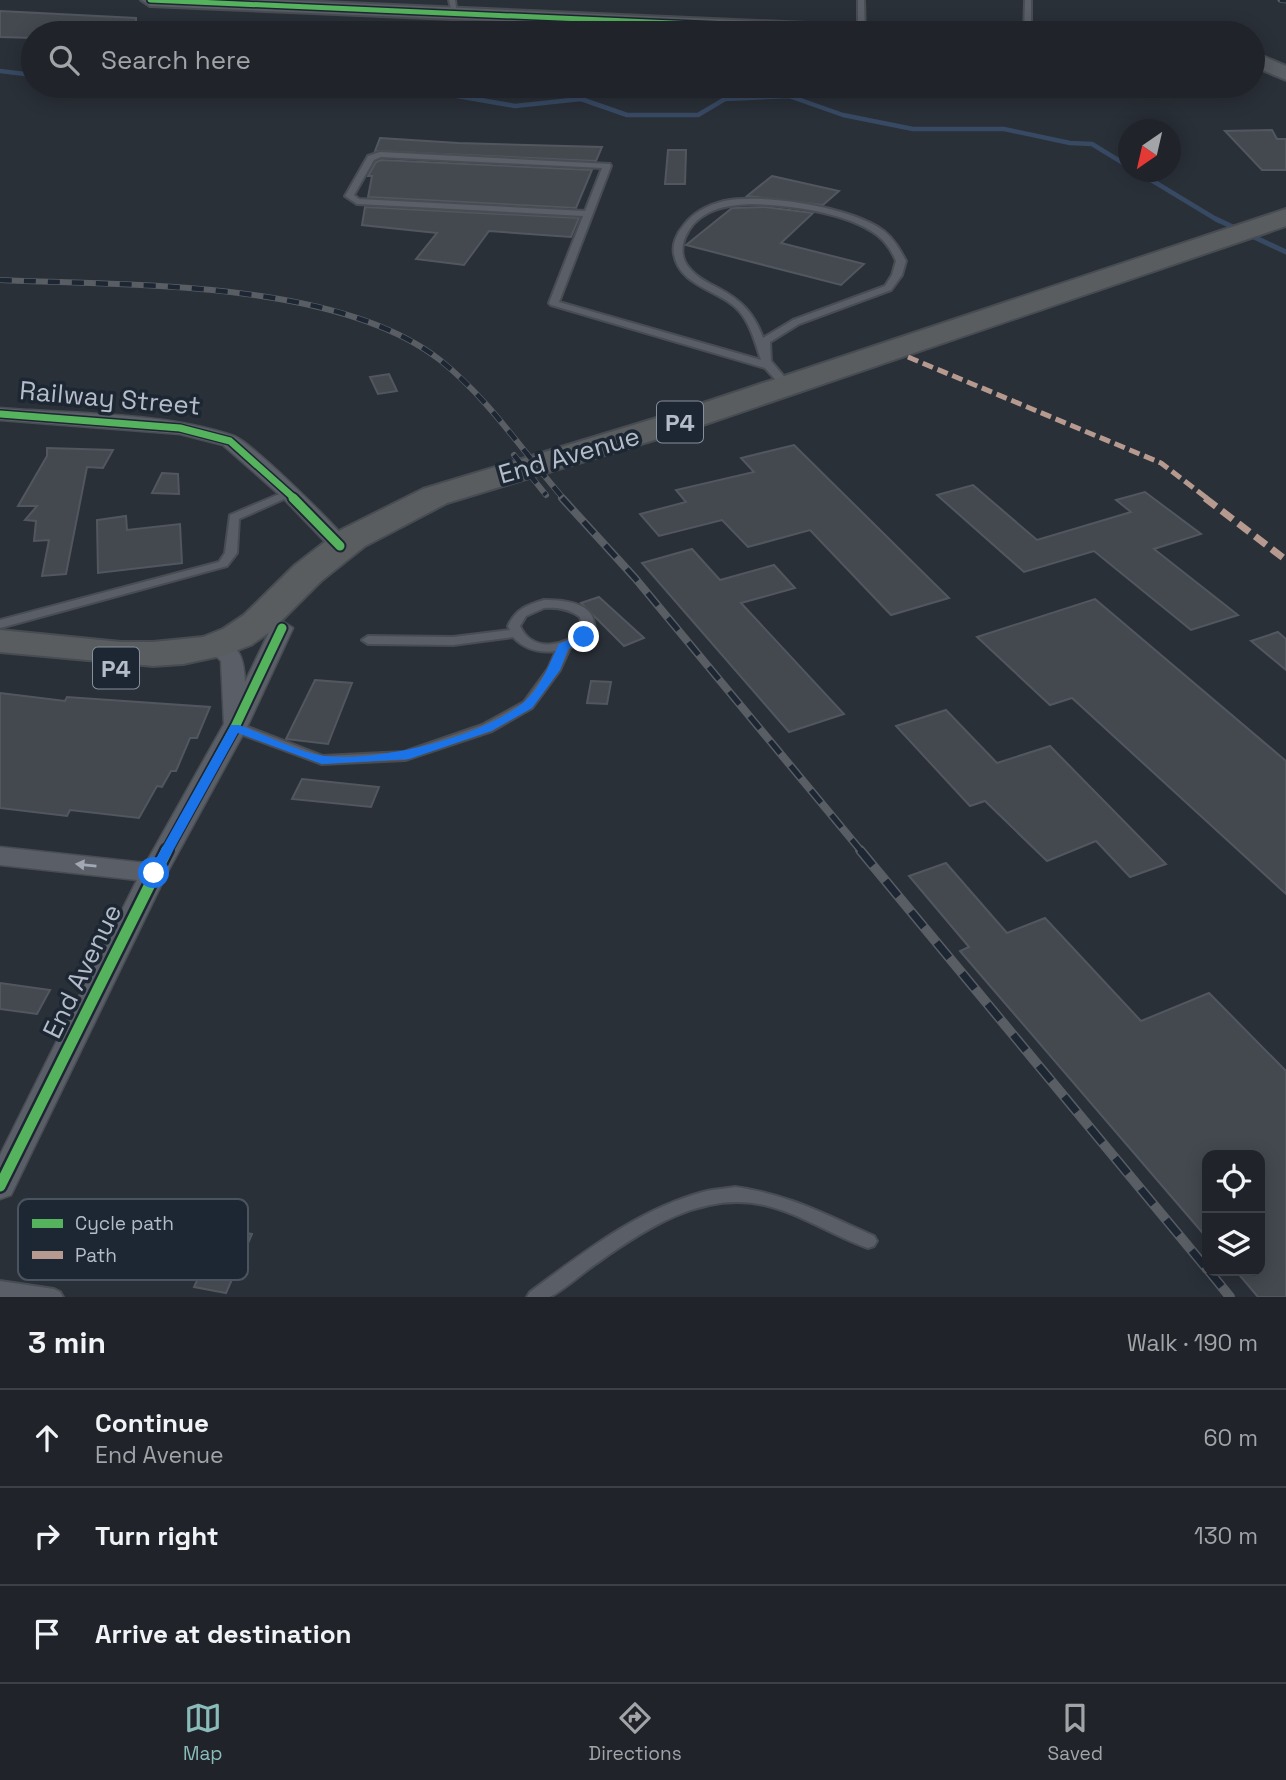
<!DOCTYPE html>
<html lang="en">
<head>
<meta charset="utf-8">
<style>
	body { margin:0; font-family:"Space Grotesk",sans-serif; background:#282c32; color:#f1f3f6 }
	.controls { position:absolute; right:21px; bottom:21px; display:grid; overflow:hidden; border-radius:14px; box-shadow:0 4px 18px #0003 }
	.controls button { width:63px; height:63px; display:grid; place-items:center; padding:0; border:0; border-bottom:2px solid #3d4147; background:#20242a; color:#f1f3f6; font:35px sans-serif }
	.compass { position:absolute; left:1118px; top:119px; width:63px; height:63px; border-radius:50%; background:#20242a; box-shadow:0 4px 18px #0003; rotate:214deg }
	.stop { position:absolute; width:21px; height:21px; margin:-16px; border:5px solid #1a73e8; border-radius:50%; background:#fff }
	.stop.end { background:#1a73e8; border-color:#fff; box-shadow:0 2px 7px #0008 }
	.list { margin:0; padding:0; list-style:none }
	h2 { display:flex; justify-content:space-between; align-items:center; height:91px; margin:0; padding:0 28px; font-size:30px }
	h2 small { font-size:23px; font-weight:400; color:#a2a4a8 }
	.list li { display:grid; grid-template-columns:46px 1fr auto; gap:21px; align-items:center; box-sizing:border-box; height:98px; padding:0 28px; border-top:2px solid #3d4147 }
	.list b { display:block; font-size:26px; white-space:nowrap }
	.list p { margin:0; font-size:23px; white-space:nowrap; color:#a2a4a8 }
	.list em { font-size:23px; font-style:normal; color:#a2a4a8 }
	.icon { flex:none; width:38px; height:38px; fill:none; stroke:currentColor; stroke-width:2; stroke-linecap:round; stroke-linejoin:round }
	.map { position:relative; flex:none; width:1286px; height:1297px; overflow:hidden }
	.search { position:absolute; background:#20242a; box-shadow:0 4px 18px #0003; left:21px; right:21px; top:21px; height:77px; display:flex; align-items:center; gap:18px; box-sizing:border-box; padding:0 24px; border-radius:38px; color:#a2a4a8; font-size:26px }
	.sheet { height:385px; background:#20242a }
	nav { display:flex; justify-content:space-around; align-items:center; box-sizing:border-box; height:98px; border-top:2px solid #3d4147; background:#20242a; font-size:19px; color:#a2a4a8 }
	nav a { display:grid; justify-items:center; gap:4px }
	nav .on { color:#8bbbb9 }
	.map>svg:first-child { display:block }
</style>
</head>
<body>
<div class="map">
<svg width="1286" height="1297" viewBox="0 0 1286 1297">
	<rect width="100%" height="100%" fill="#2a3038"/>
	<g fill="none" stroke-linecap="round" stroke-linejoin="round">
		<g stroke="#384963" stroke-width="4.5">
			<path d="M 0,71 L 33,75"/>
			<path d="M 400,86 L 515,106 L 581,99 L 627,115 L 698,115 L 725,99 L 789,96 L 843,115 L 913,129 L 1004,129 L 1070,143 L 1092,144 L 1128,166"/>
			<path d="M 1138,172 L 1219,221"/>
		</g>
		<path stroke="#384963" stroke-width="5" d="M 1216,219 L 1286,252"/>
	</g>
	<g fill="#444950" stroke="#52575f" stroke-width="2">
		<path d="M 0,11 L 136,18 L 136,33 L 33,33 L 33,38 L 0,37 Z"/>
		<path d="M 1272,130 L 1277,139 L 1286,139 L 1286,170 L 1262,170 L 1225,131 Z"/>
		<path d="M 380,138 L 458,143 L 602,147 L 596,161 L 375,151 Z"/>
		<path d="M 668,150 L 686,150 L 685,184 L 665,184 Z"/>
		<path d="M 381,160 L 592,170 L 576,208 L 368,197 L 372,176 L 368,176 L 376,162 Z"/>
		<path d="M 772,176 L 839,191 L 823,205 L 747,196 Z"/>
		<path d="M 365,207 L 579,218 L 571,237 L 489,231 L 464,265 L 416,259 L 437,233 L 362,225 Z"/>
		<path d="M 765,207 L 813,213 L 781,243 L 864,264 L 841,285 L 686,245 L 732,208 Z"/>
		<path d="M 389,374 L 397,391 L 378,394 L 370,377 Z"/>
		<path d="M 794,445 L 949,598 L 891,615 L 810,530 L 748,547 L 722,520 L 659,536 L 640,514 L 686,502 L 676,490 L 754,472 L 741,458 Z"/>
		<path d="M 47,448 L 113,450 L 103,468 L 87,467 L 66,574 L 42,576 L 49,540 L 34,541 L 36,521 L 25,520 L 37,506 L 18,506 L 47,456 Z"/>
		<path d="M 162,473 L 178,474 L 179,494 L 152,493 Z"/>
		<path d="M 973,485 L 1037,540 L 1131,512 L 1116,500 L 1145,492 L 1201,534 L 1154,549 L 1238,615 L 1191,630 L 1094,551 L 1024,572 L 937,495 Z"/>
		<path d="M 126,516 L 127,530 L 180,524 L 182,563 L 98,573 L 97,520 Z"/>
		<path d="M 692,549 L 720,580 L 774,565 L 795,588 L 741,603 L 844,714 L 789,732 L 642,563 Z"/>
		<path d="M 599,597 L 644,638 L 624,646 L 581,603 Z"/>
		<path d="M 1095,599 L 1286,761 L 1286,894 L 1072,698 L 1050,705 L 977,637 Z"/>
		<path d="M 1278,632 L 1286,639 L 1286,670 L 1251,641 Z"/>
		<path d="M 315,680 L 352,683 L 328,744 L 286,739 Z"/>
		<path d="M 591,681 L 611,682 L 607,704 L 587,703 Z"/>
		<path d="M 0,693 L 65,701 L 67,697 L 210,707 L 197,738 L 190,738 L 176,771 L 171,771 L 162,787 L 157,786 L 139,818 L 70,810 L 67,816 L 0,808 Z"/>
		<path d="M 946,710 L 997,763 L 1050,746 L 1166,864 L 1130,877 L 1096,841 L 1047,861 L 985,801 L 970,806 L 896,726 Z"/>
		<path d="M 302,779 L 379,787 L 371,807 L 292,799 Z"/>
		<path d="M 946,863 L 1007,933 L 1045,918 L 1141,1021 L 1209,993 L 1286,1071 L 1286,1297 L 1258,1297 L 1236,1271 L 1260,1271 L 1260,1155 L 1207,1155 L 1207,1238 L 960,951 L 969,947 L 909,876 Z"/>
		<path d="M 0,983 L 50,990 L 37,1014 L 0,1009 Z"/>
		<path d="M 221,1228 L 252,1234 L 226,1293 L 194,1287 Z"/>
	</g>
	<g fill="none" stroke-linecap="round" stroke-linejoin="round">
		<g stroke="#484c53" stroke-width="4">
			<g id="lane">
				<path d="M 449,0 L 455,0 L 457,14 L 452,13 Z"/>
				<path d="M 858,0 L 864,0 L 865,33 L 858,32 Z"/>
				<path d="M 1025,0 L 1031,0 L 1031,33 L 1024,33 Z"/>
				<path d="M 380,152 L 610,164 L 611,166 L 559,302 L 761,360 C 756,345 751,325 740,312 C 722,290 679,287 674,254 C 672,244 677,233 684,225 C 694,212 708,205 724,201 C 763,193 851,207 884,231 C 894,239 900,250 906,261 L 902,275 L 891,290 L 799,324 L 770,342 L 771,361 L 792,386 L 787,389 L 783,388 L 765,368 L 551,305 L 549,303 L 583,216 L 357,204 L 345,196 L 368,156 ZM 381,157 L 602,168 L 585,211 L 359,199 L 354,195 L 374,160 ZM 750,204 C 787,205 847,212 877,235 C 886,242 892,251 896,261 L 892,275 L 885,286 L 793,320 L 763,338 C 754,313 741,300 718,288 C 708,283 698,278 691,270 C 672,251 688,223 708,213 C 721,206 736,205 750,204 Z"/>
				<path d="M 289,490 L 294,493 L 293,495 L 239,519 L 237,553 L 227,566 L 0,628 L 0,620 L 219,562 L 225,553 L 230,515 Z"/>
				<path d="M 544,600 C 558,600 581,601 590,613 C 594,617 594,625 595,630 L 586,640 L 570,648 L 560,670 L 532,708 L 492,731 L 405,760 L 322,764 L 230,730 L 229,727 L 230,724 L 240,724 L 323,756 L 404,752 L 482,725 L 524,702 L 548,669 L 556,651 C 539,653 525,650 513,637 L 453,645 L 368,644 L 362,640 L 368,636 L 453,637 L 510,630 L 508,626 C 516,609 527,605 544,600 ZM 544,608 C 558,607 569,609 580,617 L 583,629 C 565,647 532,653 520,626 L 526,616 Z"/>
				<path d="M 735,1187 C 788,1194 826,1215 874,1236 L 877,1241 L 874,1246 L 868,1248 C 833,1236 800,1213 764,1205 C 702,1191 645,1229 597,1263 C 586,1270 559,1294 549,1297 C 543,1297 534,1297 527,1297 L 530,1292 C 583,1253 637,1210 703,1192 C 713,1189 724,1189 735,1187 Z"/>
				<path d="M 0,1281 L 54,1289 L 60,1292 L 63,1297 L 0,1297 Z"/>
			</g>
		</g>
		<g stroke="#484c53" stroke-width="3">
			<g id="street">
				<path d="M 0,408 C 72,414 166,412 234,436 C 252,443 338,527 351,546 L 340,552 L 333,550 L 282,497 L 223,445 L 180,434 L 0,420 Z"/>
				<path d="M 282,621 L 293,628 L 247,727 L 167,873 L 11,1195 L 0,1199 L 0,1155 L 137,880 L 0,865 L 0,847 L 146,863 L 224,724 L 221,661 L 205,645 L 216,638 C 241,644 244,660 245,682 L 271,628 Z"/>
			</g>
		</g>
		<g stroke="#484c53" stroke-width="4">
			<g id="secondary">
				<path d="M 141,0 L 278,0 L 898,27 L 908,33 L 773,33 L 150,6 Z"/>
				<path d="M 1253,52 L 1286,66 L 1286,80 L 1253,66 Z"/>
			</g>
		</g>
		<g stroke="#474c53" stroke-width="4">
			<path id="highway" d="M 1286,209 L 1286,226 L 697,427 L 447,503 L 365,546 L 321,581 L 271,631 L 251,645 L 225,655 L 183,664 L 153,666 L 0,652 L 0,630 L 121,642 L 153,642 L 203,637 L 223,629 L 244,615 L 295,565 L 339,531 L 423,489 L 673,413 Z"/>
		</g>
		<use href="#lane" fill="#5a5e66" fill-rule="evenodd"/>
		<use href="#street" fill="#5a5e66" fill-rule="evenodd"/>
		<use href="#secondary" fill="#595d64" fill-rule="evenodd"/>
		<use href="#highway" fill="#5a5d60" fill-rule="evenodd"/>
		<g stroke="#595d64" stroke-width="5">
			<path id="rail-far3" d="M 1280,0 L 1286,1"/>
		</g>
		<g stroke="#595d64" stroke-width="6">
			<g id="rail-far2">
				<path d="M 0,280 C 128,286 336,279 440,360 C 489,399 523,452 564,499"/>
				<path d="M 514,455 L 546,495"/>
			</g>
		</g>
		<g stroke="#595d64" stroke-width="8">
			<path id="rail-far1" d="M 562,498 L 635,578 L 862,852"/>
		</g>
		<g stroke="#595d64" stroke-width="10">
			<g id="rail">
				<path d="M 860,850 L 1207,1269"/>
				<path d="M 1209,1271 L 1230,1297"/>
			</g>
		</g>
		<use href="#rail-far3" stroke="#1d2633" stroke-width="3.5" stroke-dasharray="10" stroke-linecap="butt"/>
		<use href="#rail-far2" stroke="#1d2633" stroke-width="4.5" stroke-dasharray="12" stroke-linecap="butt"/>
		<use href="#rail-far1" stroke="#1d2633" stroke-width="5" stroke-dasharray="16" stroke-linecap="butt"/>
		<use href="#rail" stroke="#1d2633" stroke-width="7" stroke-dasharray="20" stroke-linecap="butt"/>
		<path stroke="#b69a8f" stroke-width="5" stroke-dasharray="11 5" stroke-linecap="butt" d="M 908,357 L 1161,463 L 1208,499"/>
		<path stroke="#b69a8f" stroke-width="7" stroke-dasharray="14 7" stroke-linecap="butt" d="M 1205,498 L 1286,560"/>
		<g stroke="#1d2633" stroke-width="8">
			<path id="cycleway-far3" d="M 150,0 L 898,33"/>
		</g>
		<g stroke="#1d2633" stroke-width="10">
			<path id="cycleway-far2" d="M 0,414 L 180,428 L 230,441 L 295,499"/>
		</g>
		<g stroke="#1d2633" stroke-width="13">
			<g id="cycleway-far1">
				<path d="M 293,498 L 340,546"/>
				<path d="M 166,852 L 235,727 L 282,628"/>
			</g>
		</g>
		<g stroke="#1d2633" stroke-width="16">
			<path id="cycleway" d="M 0,1186 L 167,850"/>
		</g>
		<use href="#cycleway-far3" stroke="#56b35d" stroke-width="5"/>
		<use href="#cycleway-far2" stroke="#56b35d" stroke-width="7"/>
		<use href="#cycleway-far1" stroke="#56b35d" stroke-width="9"/>
		<use href="#cycleway" stroke="#56b35d" stroke-width="11"/>
	</g>
	<defs><path id="oneway-solid" d="M-6-.8H1V-3.2L6.5 0L1 3.2V.8H-6Z" transform="scale(1.75)"/></defs>
	<use fill="#a2a9b5" href="#oneway-solid" transform="translate(86 865) rotate(-174)"/>
	<path fill="#1a73e8" d="M 580,635 L 589,637 L 568,649 L 560,670 L 532,708 L 491,731 L 409,759 L 322,764 L 238,733 L 159,876 L 150,876 L 148,873 L 231,725 L 239,725 C 261,733 303,754 325,756 C 380,762 479,738 523,703 C 541,688 549,664 559,644 Z"/>
	<g text-anchor="middle" dominant-baseline="central" stroke-width="7" stroke-linejoin="round" paint-order="stroke">
		<g fill="#1d2633" stroke="#878f9c" stroke-width="2">
			<rect x="657" y="401.5" width="46" height="41" rx="5"/>
			<rect x="93" y="647.5" width="46" height="41" rx="5"/>
		</g>
		<g font-size="24" font-weight="bold" fill="#b4bcc9">
			<text x="680" y="422">P4</text>
			<text x="116" y="668">P4</text>
		</g>
		<g font-size="26" fill="#b4bcc9" stroke="#1d2633">
			<text transform="translate(110 398) rotate(5)">Railway Street</text>
			<text transform="translate(569 455) rotate(-16)">End Avenue</text>
			<text transform="translate(82 971) rotate(-64)">End Avenue</text>
		</g>
	</g>
	<rect x="18" y="1199" width="230" height="81" rx="10" fill="#1d2633" stroke="#4a5360" stroke-width="2"/>
	<rect x="32" y="1219" width="31" height="9" fill="#56b35d"/>
	<rect x="32" y="1251" width="31" height="8" fill="#b69a8f"/>
	<g font-size="19" fill="#b4bcc9">
		<text x="75" y="1230">Cycle path</text>
		<text x="75" y="1262">Path</text>
	</g>
</svg>
<div class="controls">
<button><svg class="icon" aria-label="locate" viewBox="0 0 24 24"><circle cx="12" cy="12" r="6"/><path d="M12 2v4M12 18v4M2 12h4M18 12h4"/></svg></button>
<button><svg class="icon" aria-label="layers" viewBox="0 0 24 24"><path d="M12 4l9 5-9 5-9-5zM3 14l9 5 9-5"/></svg></button>
</div>
<svg class="compass" viewBox="-18 -18 36 36"><path d="M0-13l5 13h-10z" fill="#e53935"/><path d="M0 13l5-13h-10z" fill="#a2a4a8"/></svg>
<div class="stop" style="left:154px;top:873px"></div>
<div class="stop end" style="left:584px;top:637px"></div>
<div class="search"><svg class="icon" aria-label="search" viewBox="0 0 24 24"><circle cx="10" cy="10" r="6"/><path d="M15 15l6 6"/></svg>Search here</div>
</div>
<section class="sheet">
<h2>3 min<small>Walk · 190 m</small></h2>
<ul class="list">
<li><svg class="icon" aria-label="ahead" viewBox="0 0 24 24"><path d="M12 20V5M6 11l6-6 6 6"/></svg><div><b>Continue</b><p>End Avenue</p></div><em>60 m</em></li>
<li><svg class="icon" aria-label="right" viewBox="0 0 24 24"><path d="M7 20v-9h11M14 6l5 5-5 5"/></svg><div><b>Turn right</b></div><em>130 m</em></li>
<li><svg class="icon" aria-label="arrive" viewBox="0 0 24 24"><path d="M6 21V4h12l-3 4 3 4H6"/></svg><div><b>Arrive at destination</b></div></li>
</ul>
</section>
<nav>
<a class="on"><svg class="icon" aria-label="map" viewBox="0 0 24 24"><path d="M3 6l6-2 6 2 6-2v14l-6 2-6-2-6 2zM9 4v14M15 6v14"/></svg>Map</a>
<a><svg class="icon" aria-label="directions" viewBox="0 0 24 24"><path d="M12 3l9 9-9 9-9-9zM9 14v-3h6M13 9l2 2-2 2"/></svg>Directions</a>
<a><svg class="icon" aria-label="saved" viewBox="0 0 24 24"><path d="M7 4h10v16l-5-4-5 4z"/></svg>Saved</a>
</nav>
</body>
</html>
